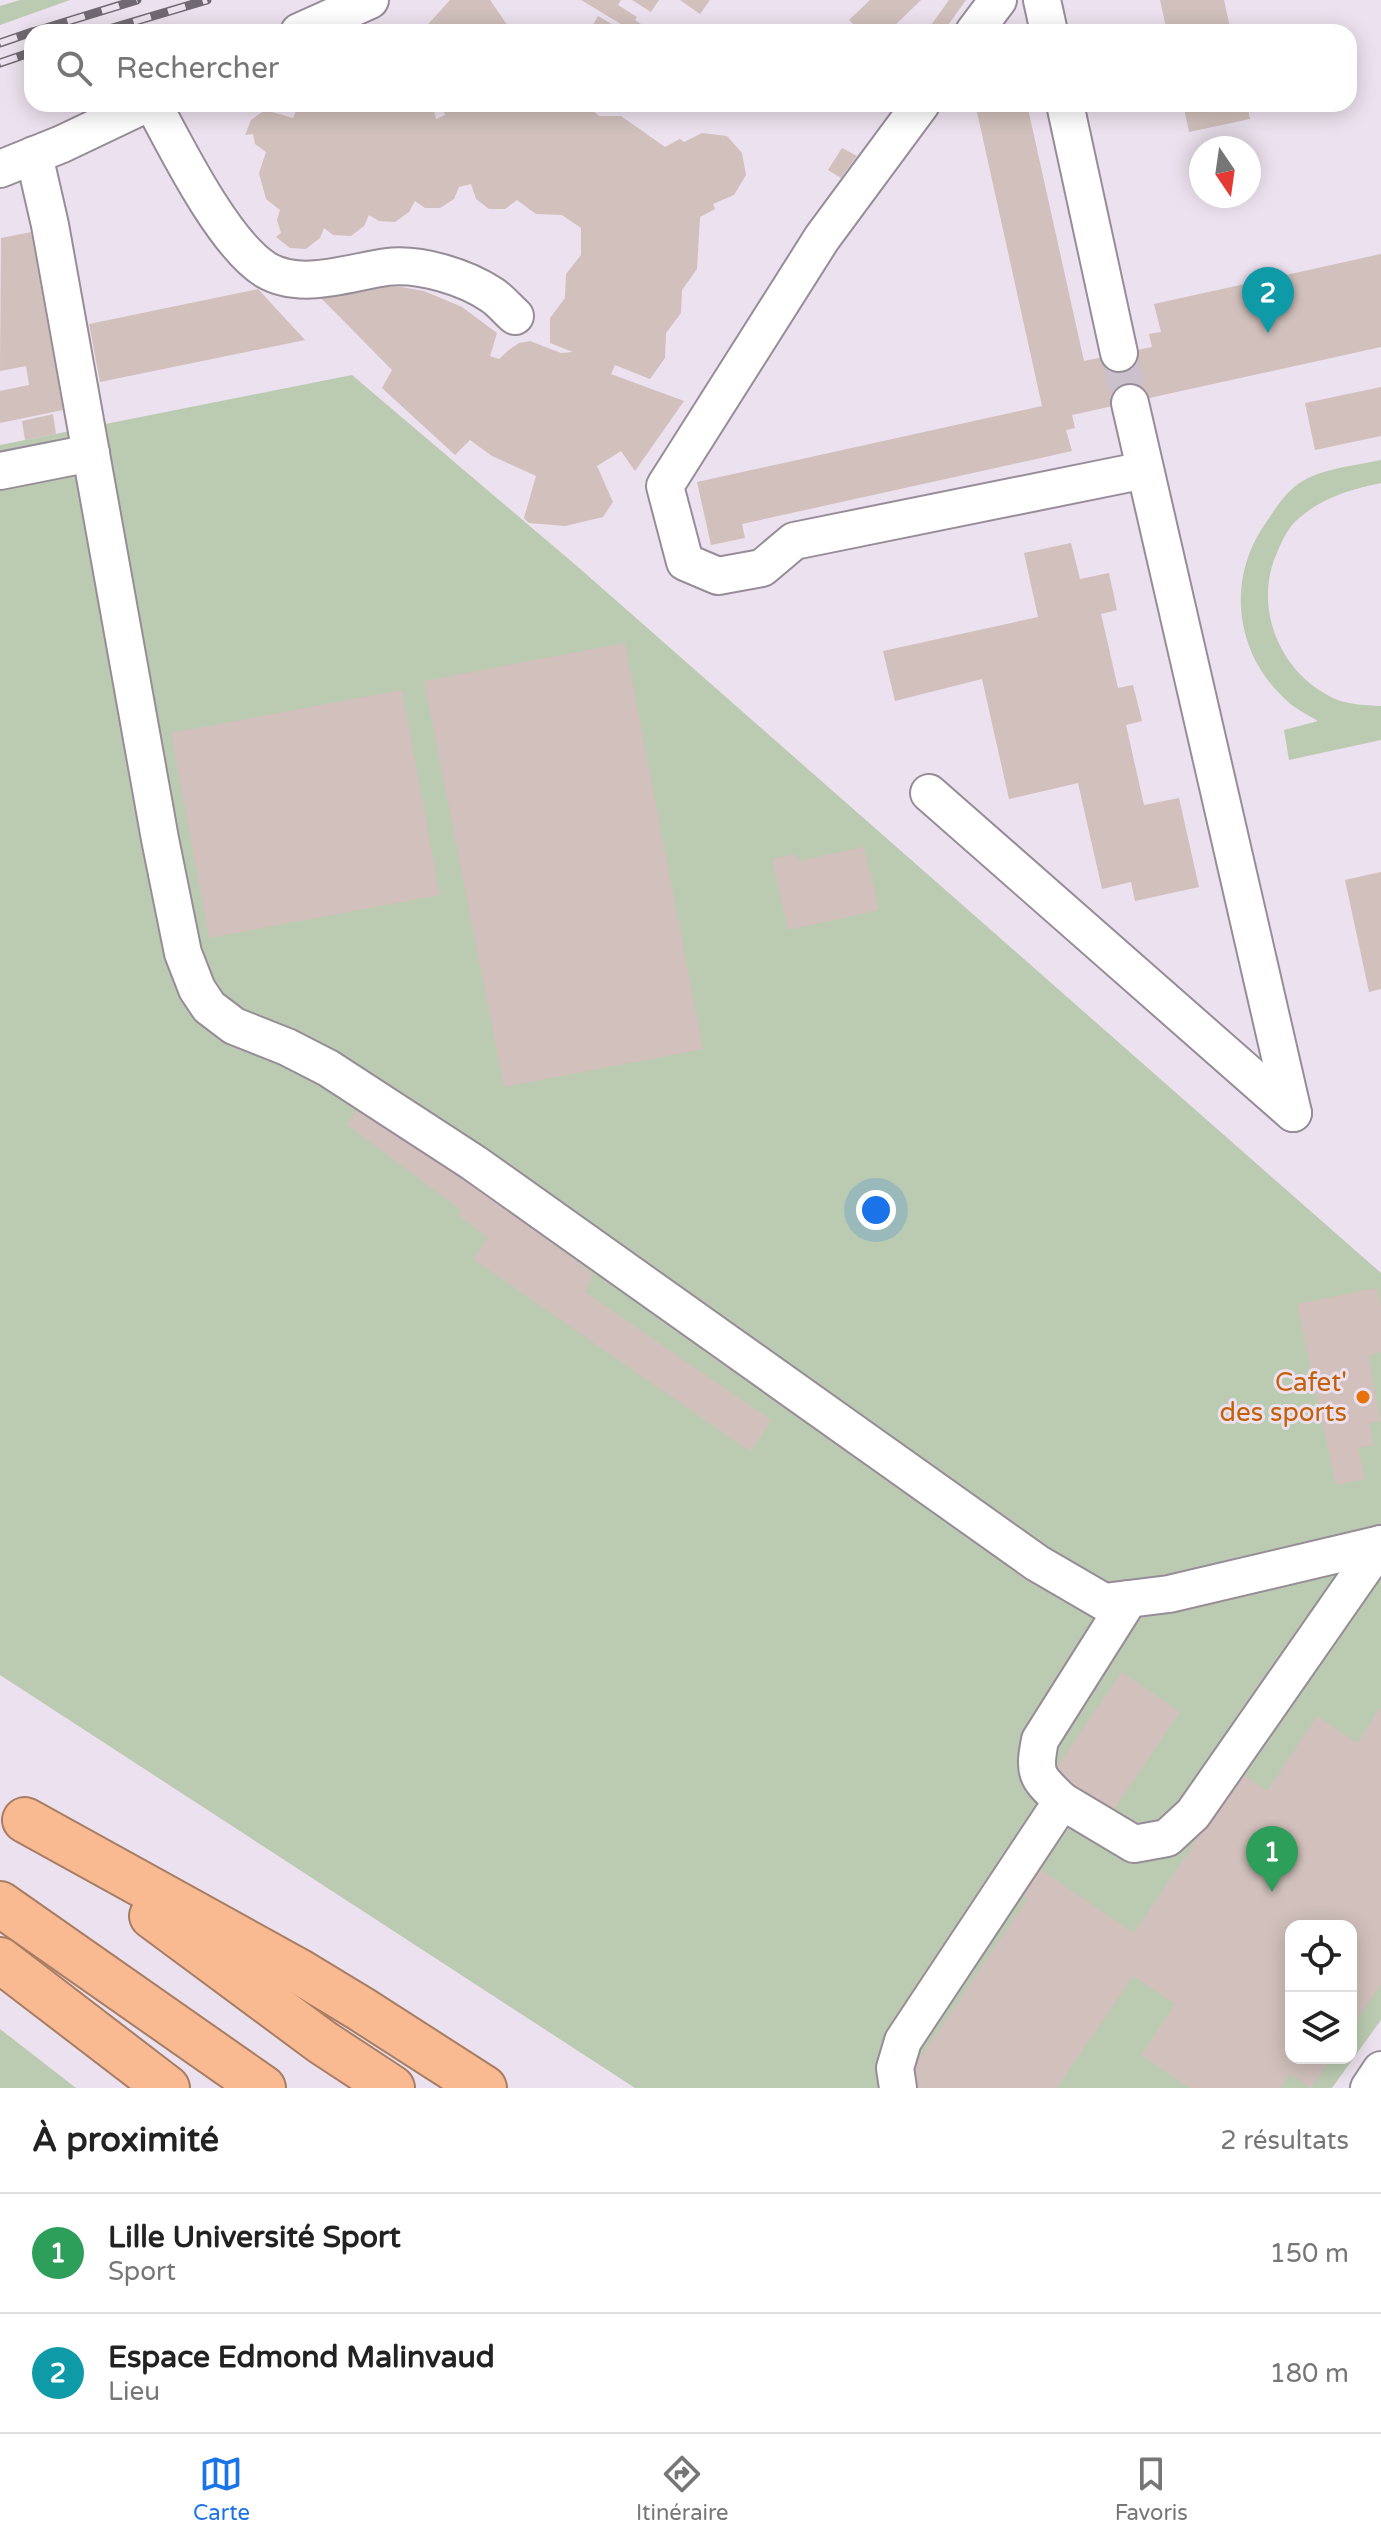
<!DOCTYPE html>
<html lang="fr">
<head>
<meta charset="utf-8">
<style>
	body { margin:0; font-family:"Varela Round",sans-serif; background:#f6f6f6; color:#222 }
	.controls { position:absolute; right:24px; bottom:24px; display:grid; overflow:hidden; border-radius:16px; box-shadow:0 4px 20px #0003 }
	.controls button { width:72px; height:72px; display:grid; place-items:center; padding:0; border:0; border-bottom:2px solid #e0e0e0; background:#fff; color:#222; font:40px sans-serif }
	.compass { position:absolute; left:1189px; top:136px; width:72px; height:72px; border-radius:50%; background:#fff; box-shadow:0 4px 20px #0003; rotate:167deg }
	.you { position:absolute; left:876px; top:1210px; width:28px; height:28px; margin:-20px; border:6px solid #fff; border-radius:50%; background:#1a73e8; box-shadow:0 0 0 12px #1a73e833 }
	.badge { display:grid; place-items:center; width:52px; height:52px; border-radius:50%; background:#1a73e8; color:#fff; font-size:26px; font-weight:700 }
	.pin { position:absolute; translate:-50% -66px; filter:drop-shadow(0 2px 4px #0008) }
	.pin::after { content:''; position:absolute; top:42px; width:28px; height:24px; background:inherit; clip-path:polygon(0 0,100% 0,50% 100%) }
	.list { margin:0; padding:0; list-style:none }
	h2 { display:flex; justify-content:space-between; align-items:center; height:104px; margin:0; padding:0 32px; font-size:34px }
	h2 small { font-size:26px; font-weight:400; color:#767676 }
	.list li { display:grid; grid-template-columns:52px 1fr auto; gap:24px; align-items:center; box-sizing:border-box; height:120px; padding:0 32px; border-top:2px solid #e0e0e0 }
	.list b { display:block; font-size:30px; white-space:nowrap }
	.list p { margin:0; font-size:26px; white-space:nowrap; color:#767676 }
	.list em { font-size:26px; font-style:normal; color:#767676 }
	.icon { flex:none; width:44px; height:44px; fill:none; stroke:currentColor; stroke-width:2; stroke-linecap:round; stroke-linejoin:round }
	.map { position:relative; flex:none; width:1381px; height:2088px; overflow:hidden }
	.search { position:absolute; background:#fff; box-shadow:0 4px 20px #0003; left:24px; right:24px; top:24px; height:88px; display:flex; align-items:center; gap:20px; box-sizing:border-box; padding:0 28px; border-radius:24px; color:#767676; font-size:30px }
	.sheet { height:344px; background:#fff }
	nav { display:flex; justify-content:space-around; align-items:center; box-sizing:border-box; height:112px; border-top:2px solid #e0e0e0; background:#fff; font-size:22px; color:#767676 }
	nav a { display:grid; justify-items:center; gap:4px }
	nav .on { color:#1a73e8 }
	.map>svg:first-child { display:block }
</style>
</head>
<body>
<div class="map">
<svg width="1381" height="2088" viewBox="0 0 1381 2088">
	<rect width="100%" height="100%" fill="#ece1ee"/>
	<g fill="#bbcbb1" fill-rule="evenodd">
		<path d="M 20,0 L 70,0 L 0,25 L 0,6 Z"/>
		<path d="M 352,375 L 578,567 L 1381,1273 L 1381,2020 L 1332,2088 L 635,2088 L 0,1675 L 0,445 ZM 1291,1926 L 1351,1926 L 1351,2058 L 1291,2058 Z"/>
		<path d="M 1381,460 L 1381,483 C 1349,490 1323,497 1298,519 C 1286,529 1280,546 1274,560 C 1255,613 1282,674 1333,698 C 1347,705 1366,705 1381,706 L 1381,740 L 1289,760 L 1284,730 L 1318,721 C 1308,715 1296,709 1287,701 C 1236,655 1226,583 1263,527 C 1274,511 1283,495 1298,484 C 1321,468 1355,466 1381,460 Z"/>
		<path d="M 0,2029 L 76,2088 L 0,2088 Z"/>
	</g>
	<g fill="#d1c0bb">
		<path d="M 450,0 L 490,0 L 512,32 L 421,32 Z"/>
		<path d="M 581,0 L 621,0 L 618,5 L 637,17 L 635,20 L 644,26 L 640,32 L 634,32 Z"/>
		<path d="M 632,0 L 659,0 L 651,12 Z"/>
		<path d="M 680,0 L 710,0 L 700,14 Z"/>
		<path d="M 870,0 L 921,0 L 888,32 L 861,32 L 849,20 Z"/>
		<path d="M 949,0 L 966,0 L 943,32 L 926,32 Z"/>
		<path d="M 1160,0 L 1224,0 L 1231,32 L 1167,32 Z"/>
		<path d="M 598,16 L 617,27 L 614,32 L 589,32 Z"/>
		<path d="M 299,104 L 328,104 L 336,109 L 346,107 L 343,104 L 432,104 L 436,119 L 445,115 L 441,104 L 585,104 L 599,116 L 621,116 L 665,147 L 680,139 L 684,142 L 702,133 L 727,136 L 742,153 L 746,175 L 734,195 L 713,204 L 715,209 L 700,217 L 697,269 L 682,290 L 681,313 L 666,333 L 665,358 L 650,379 L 615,365 L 611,374 L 684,401 L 635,471 L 621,451 L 597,466 L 613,502 L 603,517 L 565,526 L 529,523 L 524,518 L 536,476 L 492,456 L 470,440 L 455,455 L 382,388 L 392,370 L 319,296 L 375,287 L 401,287 L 424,291 L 462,307 L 497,333 L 490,356 L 499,359 L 510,349 L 519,343 L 530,341 L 561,353 L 573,352 L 550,343 L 550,318 L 565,298 L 566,274 L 581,255 L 581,228 L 562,215 L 536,214 L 517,200 L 505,209 L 489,209 L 476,199 L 471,184 L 459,187 L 454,199 L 440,208 L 425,208 L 415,201 L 409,212 L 395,222 L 379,221 L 369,215 L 364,226 L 351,236 L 333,235 L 324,228 L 320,238 L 306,249 L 290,248 L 276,237 L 281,233 L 277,220 L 280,210 L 266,199 L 259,173 L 266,152 L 255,144 L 253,134 L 245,135 L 251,120 L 265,110 L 293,118 Z"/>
		<path d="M 1015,104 L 1027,104 L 1084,361 L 1152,347 L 1149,334 L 1161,332 L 1154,304 L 1381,254 L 1381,347 L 1072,415 L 1075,428 L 1066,430 L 1072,451 L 742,524 L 745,538 L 711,545 L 697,482 L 1042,406 L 977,112 Z"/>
		<path d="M 1183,104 L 1247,104 L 1250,119 L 1189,132 Z"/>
		<path d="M 842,148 L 857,156 L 841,178 L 828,170 Z"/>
		<path d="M 31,232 L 63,410 L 0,423 L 0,391 L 29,385 L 26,366 L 0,371 L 1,238 Z"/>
		<path d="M 258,289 L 305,340 L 100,382 L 89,324 Z"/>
		<path d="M 1381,387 L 1381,436 L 1315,450 L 1305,403 Z"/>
		<path d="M 53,414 L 56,434 L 25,440 L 22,421 Z"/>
		<path d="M 1071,543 L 1080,579 L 1109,573 L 1117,610 L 1101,614 L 1118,688 L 1133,685 L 1142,721 L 1126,725 L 1144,805 L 1179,798 L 1199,887 L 1135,901 L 1131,882 L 1102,889 L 1078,783 L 1009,799 L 982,679 L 895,701 L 883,651 L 1038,617 L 1024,553 Z"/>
		<path d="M 625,643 L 703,1049 L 504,1087 L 424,681 Z"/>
		<path d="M 402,690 L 440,895 L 209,938 L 171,733 Z"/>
		<path d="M 864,847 L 879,910 L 788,930 L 772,859 L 796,854 L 798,861 Z"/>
		<path d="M 1381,872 L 1381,989 L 1369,992 L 1345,880 Z"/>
		<path d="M 362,1103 L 478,1189 L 488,1175 L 533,1210 L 524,1222 L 593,1274 L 585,1292 L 771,1420 L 751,1452 L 473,1259 L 488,1238 L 458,1215 L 462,1211 L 346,1124 Z"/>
		<path d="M 1377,1288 L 1381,1306 L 1381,1352 L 1368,1356 L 1381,1421 L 1369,1424 L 1374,1445 L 1358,1448 L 1365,1479 L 1336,1485 L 1297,1304 Z"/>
		<path d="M 1122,1672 L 1180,1712 L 1113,1811 L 1054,1771 Z"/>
		<path d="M 1381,1707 L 1381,1984 L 1351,2029 L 1351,1926 L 1291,1926 L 1291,2058 L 1331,2058 L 1311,2088 L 1290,2074 L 1281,2088 L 1190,2088 L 1141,2055 L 1175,2004 L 1133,1976 L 1057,2088 L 919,2088 L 906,2079 L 1028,1898 L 1010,1886 L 1027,1860 L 1134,1933 L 1241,1774 L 1267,1791 L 1317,1716 L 1357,1743 Z"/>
	</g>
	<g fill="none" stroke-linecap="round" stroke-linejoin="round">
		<path stroke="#cbc1cd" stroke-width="36" stroke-dasharray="36 18" stroke-linecap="butt" d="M 1119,353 L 1130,403"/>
		<g stroke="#978c98" stroke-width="40">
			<g id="minor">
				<path d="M 1042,0 L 1049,32"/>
				<path d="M 299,32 L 370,0"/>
				<path d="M 974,32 L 998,0"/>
				<path d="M 153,104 C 177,149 224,244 266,270 C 302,291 350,272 387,267 C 420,263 465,277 492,295 C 501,301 507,309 515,316"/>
				<path d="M 921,104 L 822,238 L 665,486 L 685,562 L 718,576 L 762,568 L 794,541 L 1145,470"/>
				<path d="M 1065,104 L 1119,353"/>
				<path d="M 34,155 L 50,225 L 160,839 L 183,953 L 197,989 L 209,1007 L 234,1026 L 287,1047 L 328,1068 L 474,1163 L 1037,1563 L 1104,1602 L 1169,1594 L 1381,1544"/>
				<path d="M 0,169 L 62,144 L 146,104"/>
				<path d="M 1130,403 L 1293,1113"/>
				<path d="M 0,471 L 91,453"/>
				<path d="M 929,793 L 1293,1113"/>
				<path d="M 1062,1801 C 1037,1777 1033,1775 1040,1740 L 1129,1599"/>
				<path d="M 898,2088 L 895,2068 L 903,2041 L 1062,1801 L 1134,1844 L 1167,1838 L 1193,1814 L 1381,1544"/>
				<path d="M 1369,2088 L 1381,2070"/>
			</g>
		</g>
		<g stroke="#a77d64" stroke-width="48">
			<g id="highway">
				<path d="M 25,1820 L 300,1972 L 361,2009 L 484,2088"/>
				<path d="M 0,1904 L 263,2088"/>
				<path d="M 152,1916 L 322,2042 L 392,2088"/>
				<path d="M 0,1960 L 167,2088"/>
			</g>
		</g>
		<use href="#minor" stroke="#fff" stroke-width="36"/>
		<use href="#highway" stroke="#f9ba92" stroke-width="44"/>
		<g stroke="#706971" stroke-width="9">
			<g id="rail">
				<path d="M 33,32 L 137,0"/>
				<path d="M 99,32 L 207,0"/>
				<path d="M 0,43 L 32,32"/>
				<path d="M 0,63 L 32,52"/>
			</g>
		</g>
		<use href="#rail" stroke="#ece1ee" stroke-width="6" stroke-dasharray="18" stroke-linecap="butt"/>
	</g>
	<circle fill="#e8710a" stroke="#ece1ee" stroke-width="3" cx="1363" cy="1397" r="8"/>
	<g text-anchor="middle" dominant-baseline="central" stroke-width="6" stroke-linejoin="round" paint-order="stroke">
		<g font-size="26" fill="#c56008" stroke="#ece1ee" text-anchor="end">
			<text x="1347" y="1382">Cafet'<tspan x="1347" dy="30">des sports</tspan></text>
		</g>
	</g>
</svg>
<div class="controls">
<button><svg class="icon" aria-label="locate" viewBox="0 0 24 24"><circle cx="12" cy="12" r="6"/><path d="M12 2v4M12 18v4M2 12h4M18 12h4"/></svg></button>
<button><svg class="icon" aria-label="layers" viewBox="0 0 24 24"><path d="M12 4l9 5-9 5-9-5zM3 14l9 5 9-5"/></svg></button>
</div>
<svg class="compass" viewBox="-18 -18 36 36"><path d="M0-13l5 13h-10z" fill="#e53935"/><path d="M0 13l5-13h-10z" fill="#767676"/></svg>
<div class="you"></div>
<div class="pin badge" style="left:1272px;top:1892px;background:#2e9e5b">1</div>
<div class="pin badge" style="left:1268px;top:333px;background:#0f9aa8">2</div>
<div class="search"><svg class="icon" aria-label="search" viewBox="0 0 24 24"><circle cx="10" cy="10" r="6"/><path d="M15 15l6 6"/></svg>Rechercher</div>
</div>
<section class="sheet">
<h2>À proximité<small>2 résultats</small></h2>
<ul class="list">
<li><span class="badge" style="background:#2e9e5b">1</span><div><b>Lille Université Sport</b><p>Sport</p></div><em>150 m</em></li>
<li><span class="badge" style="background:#0f9aa8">2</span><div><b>Espace Edmond Malinvaud</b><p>Lieu</p></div><em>180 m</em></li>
</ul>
</section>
<nav>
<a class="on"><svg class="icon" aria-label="map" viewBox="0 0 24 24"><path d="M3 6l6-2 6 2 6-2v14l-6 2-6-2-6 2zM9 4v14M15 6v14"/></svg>Carte</a>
<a><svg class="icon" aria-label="directions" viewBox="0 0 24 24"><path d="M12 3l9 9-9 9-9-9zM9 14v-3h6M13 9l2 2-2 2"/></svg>Itinéraire</a>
<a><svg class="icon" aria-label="saved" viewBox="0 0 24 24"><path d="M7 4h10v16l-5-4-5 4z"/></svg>Favoris</a>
</nav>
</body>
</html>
